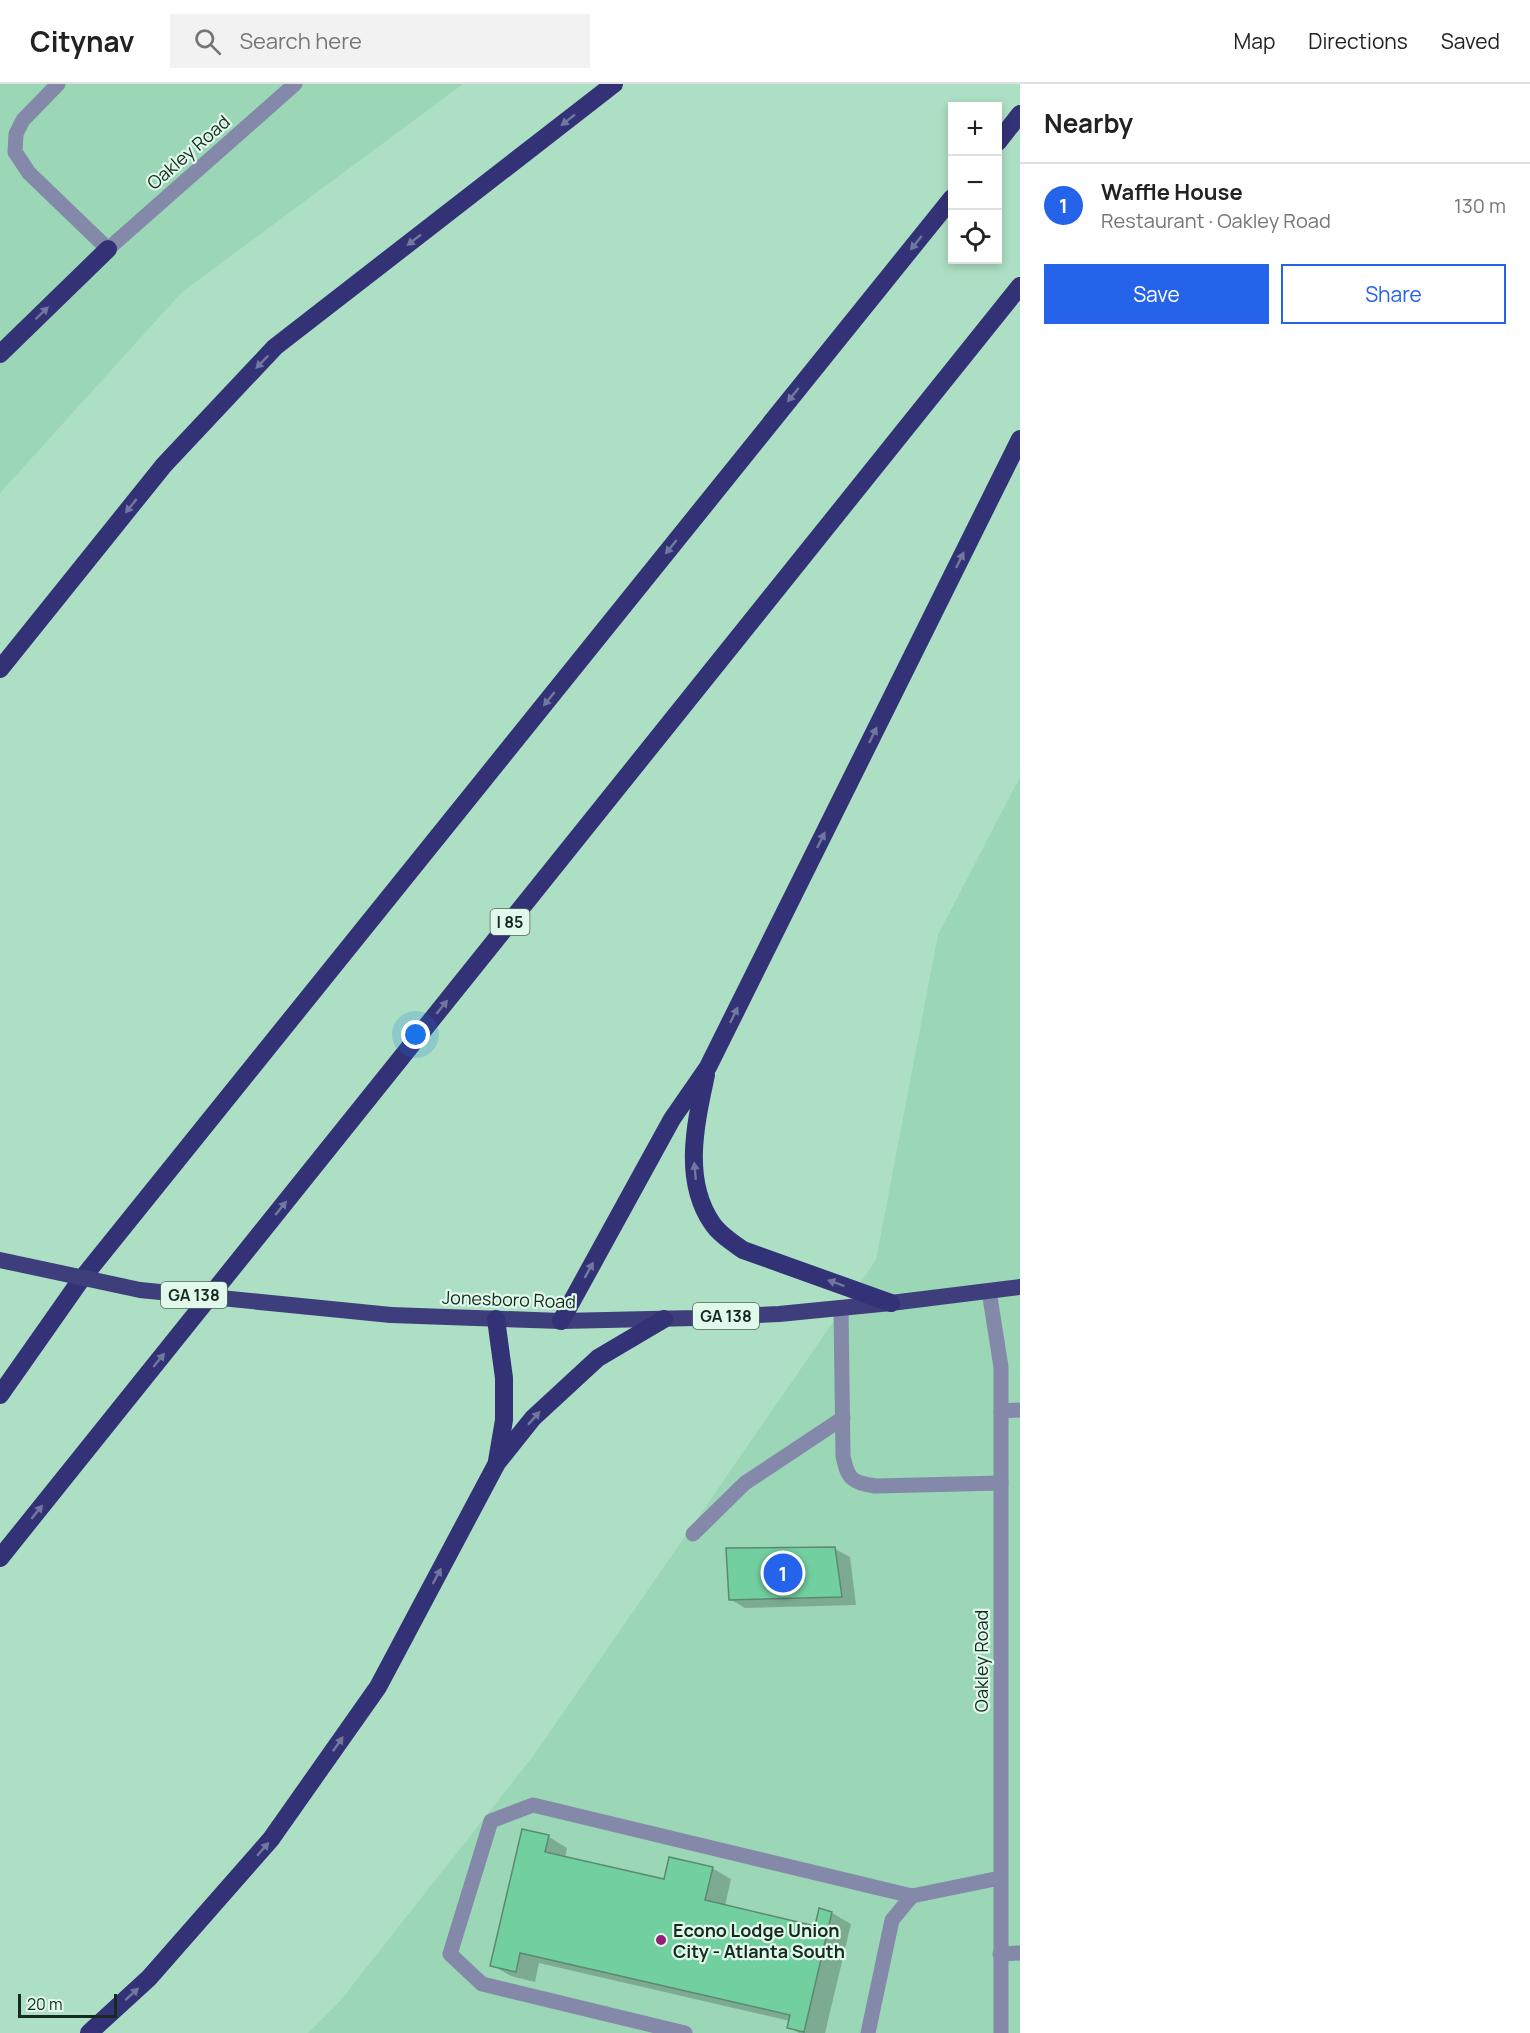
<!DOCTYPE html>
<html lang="en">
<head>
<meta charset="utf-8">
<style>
	body { margin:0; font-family:Manrope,sans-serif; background:#f2f2f2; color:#222 }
	.controls { position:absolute; right:18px; top:18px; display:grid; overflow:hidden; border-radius:0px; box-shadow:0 3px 9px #0003 }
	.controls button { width:54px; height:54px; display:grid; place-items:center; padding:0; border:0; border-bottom:2px solid #e0e0e0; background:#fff; color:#222; font:30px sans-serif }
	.scale { position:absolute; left:18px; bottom:15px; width:99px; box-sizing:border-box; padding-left:6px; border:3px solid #162a20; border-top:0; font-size:16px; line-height:21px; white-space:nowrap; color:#162a20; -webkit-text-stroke:4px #e0f9eb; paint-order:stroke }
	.you { position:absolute; left:416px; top:951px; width:21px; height:21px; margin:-15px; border:4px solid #fff; border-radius:50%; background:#1a73e8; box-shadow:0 0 0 9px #1a73e833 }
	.badge { display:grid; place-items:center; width:39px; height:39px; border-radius:50%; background:#2563eb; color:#fff; font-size:20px; font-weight:700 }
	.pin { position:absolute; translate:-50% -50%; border:3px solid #fff; box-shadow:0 2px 6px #0006 }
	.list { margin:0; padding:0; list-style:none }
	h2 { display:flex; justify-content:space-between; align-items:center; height:78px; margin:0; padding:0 24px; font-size:26px }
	h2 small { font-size:20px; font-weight:400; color:#767676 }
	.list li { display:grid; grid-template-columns:39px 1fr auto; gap:18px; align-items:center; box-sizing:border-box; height:84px; padding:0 24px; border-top:2px solid #e0e0e0 }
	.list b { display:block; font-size:22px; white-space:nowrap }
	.list p { margin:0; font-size:20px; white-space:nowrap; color:#767676 }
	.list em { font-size:20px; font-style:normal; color:#767676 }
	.actions { display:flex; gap:12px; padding:18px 24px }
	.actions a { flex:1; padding:14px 0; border:2px solid #2563eb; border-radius:0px; text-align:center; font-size:21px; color:#2563eb }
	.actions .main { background:#2563eb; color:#fff }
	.icon { flex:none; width:33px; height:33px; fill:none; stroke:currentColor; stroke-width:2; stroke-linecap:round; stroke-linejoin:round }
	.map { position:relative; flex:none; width:1020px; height:1949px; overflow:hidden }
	header { display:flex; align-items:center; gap:36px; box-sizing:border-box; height:84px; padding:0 30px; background:#fff; border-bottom:2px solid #e0e0e0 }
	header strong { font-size:28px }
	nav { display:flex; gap:33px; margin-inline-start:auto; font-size:21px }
	.search { width:420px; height:54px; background:#f2f2f2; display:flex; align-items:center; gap:15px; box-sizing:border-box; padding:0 21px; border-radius:0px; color:#767676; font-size:22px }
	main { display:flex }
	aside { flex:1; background:#fff }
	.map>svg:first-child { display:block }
</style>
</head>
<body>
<header>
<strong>Citynav</strong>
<div class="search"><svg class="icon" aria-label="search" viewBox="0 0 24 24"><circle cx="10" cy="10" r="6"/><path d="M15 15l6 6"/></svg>Search here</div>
<nav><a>Map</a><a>Directions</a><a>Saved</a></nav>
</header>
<main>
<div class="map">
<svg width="1020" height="1949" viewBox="0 0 1020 1949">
	<rect width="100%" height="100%" fill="#acdfc3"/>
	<g fill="#9bd6b6">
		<path d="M 0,0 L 463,0 L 182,208 L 0,409 Z"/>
		<path d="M 1020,693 L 1020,1949 L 308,1949 L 340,1917 L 534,1671 L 876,1176 L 938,851 Z"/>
	</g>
	<g fill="#0003">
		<path d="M 835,1465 L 850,1473 L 856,1521 L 745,1524 L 730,1515 Z"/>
		<path d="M 549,1753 L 567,1764 L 565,1774 L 665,1797 L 712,1784 L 731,1795 L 725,1822 L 817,1844 L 832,1829 L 851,1840 L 825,1949 L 799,1949 L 789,1943 L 790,1937 L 539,1879 L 535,1898 L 511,1892 L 492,1881 Z"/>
	</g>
	<g fill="#72cfa0" stroke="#5b8a71" stroke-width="1.5">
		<path d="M 835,1463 L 842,1513 L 729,1516 L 726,1464 Z"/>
		<path d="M 522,1745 L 549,1751 L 545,1768 L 664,1795 L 669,1773 L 713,1783 L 705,1816 L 815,1842 L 819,1824 L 832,1828 L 804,1948 L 787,1944 L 790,1931 L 520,1869 L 516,1888 L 490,1882 Z"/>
	</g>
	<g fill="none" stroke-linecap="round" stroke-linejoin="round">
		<g stroke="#8488a9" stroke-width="15">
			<path d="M 58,0 L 23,36 L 16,50 L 15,68 L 29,89 L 108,165"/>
			<path d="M 841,1224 L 843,1372 C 848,1396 852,1398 875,1402 L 1001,1399"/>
			<path d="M 1001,1327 L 1020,1326"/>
			<path d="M 693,1450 L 745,1399 L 843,1334"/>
			<path d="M 1000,1870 L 1020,1869"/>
			<path d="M 685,1949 L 482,1900 L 450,1870 L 491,1737 L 533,1721 L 912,1812"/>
			<path d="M 868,1949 L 892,1836 L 912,1812 L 1000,1794"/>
		</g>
		<g stroke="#8488a9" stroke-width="15">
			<path d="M 108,165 L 295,0"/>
			<path d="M 989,1207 L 1001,1283 L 1001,1949"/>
		</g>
		<path stroke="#3e3e7d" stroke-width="16" d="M 391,1231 L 561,1237 L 695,1234 L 779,1230 L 891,1219 L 1020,1203"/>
		<g stroke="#343276" stroke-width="18">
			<path d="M 998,58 L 1020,30"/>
			<path d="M 0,270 L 108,165"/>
			<path d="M 0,585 L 164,381 L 275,263 L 614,0"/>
			<path d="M 706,991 C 696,1038 682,1095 712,1139 C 719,1150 732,1158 743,1166 L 891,1219"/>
			<path d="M 496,1235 L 504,1294 L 504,1336 L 497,1377"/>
			<path d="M 561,1237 L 672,1035 L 708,983 L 1020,355"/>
			<path d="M 0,1311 L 80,1197 L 952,114"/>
			<path d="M 0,1474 L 1020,202"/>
			<path d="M 89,1949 L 149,1894 L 271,1755 L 378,1603 L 497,1379 L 533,1334 L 598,1274 L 664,1235"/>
		</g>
		<path stroke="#3e3e7d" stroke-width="16" d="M 0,1176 L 140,1206 L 391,1231"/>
	</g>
	<defs><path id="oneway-solid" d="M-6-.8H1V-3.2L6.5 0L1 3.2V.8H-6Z" transform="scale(1.5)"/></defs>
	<g fill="#70789f">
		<use href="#oneway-solid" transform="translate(568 36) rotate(142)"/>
		<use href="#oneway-solid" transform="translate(414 156) rotate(142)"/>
		<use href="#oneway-solid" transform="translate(916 159) rotate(129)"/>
		<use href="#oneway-solid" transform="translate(42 229) rotate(-44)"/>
		<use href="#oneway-solid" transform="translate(262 278) rotate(134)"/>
		<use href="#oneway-solid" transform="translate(793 311) rotate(129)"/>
		<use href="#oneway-solid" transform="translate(131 422) rotate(129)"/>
		<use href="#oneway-solid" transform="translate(671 463) rotate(129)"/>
		<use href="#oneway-solid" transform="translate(960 476) rotate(-64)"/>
		<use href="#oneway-solid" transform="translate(549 615) rotate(129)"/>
		<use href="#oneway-solid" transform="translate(873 651) rotate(-64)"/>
		<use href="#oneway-solid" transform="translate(821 756) rotate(-64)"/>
		<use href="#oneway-solid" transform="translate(442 923) rotate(-51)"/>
		<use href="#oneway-solid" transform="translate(734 931) rotate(-64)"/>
		<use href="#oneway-solid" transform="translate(695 1087) rotate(-95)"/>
		<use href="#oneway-solid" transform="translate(281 1124) rotate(-51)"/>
		<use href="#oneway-solid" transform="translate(589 1186) rotate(-61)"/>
		<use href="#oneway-solid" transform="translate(836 1199) rotate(-160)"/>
		<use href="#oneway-solid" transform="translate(159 1276) rotate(-51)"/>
		<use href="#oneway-solid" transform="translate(534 1334) rotate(-48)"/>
		<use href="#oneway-solid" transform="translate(37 1428) rotate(-51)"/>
		<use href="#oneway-solid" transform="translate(437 1492) rotate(-62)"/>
		<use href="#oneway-solid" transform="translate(338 1660) rotate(-55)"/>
		<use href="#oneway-solid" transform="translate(263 1765) rotate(-49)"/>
		<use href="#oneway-solid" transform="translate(132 1910) rotate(-42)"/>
	</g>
	<circle fill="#961d78" stroke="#e0f9eb" stroke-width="2" cx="661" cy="1856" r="6"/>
	<g text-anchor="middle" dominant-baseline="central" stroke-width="4.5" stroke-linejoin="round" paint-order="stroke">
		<g fill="#e0f9eb" stroke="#53685d" stroke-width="1.5">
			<rect x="490.5" y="825" width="39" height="26" rx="4.5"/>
			<rect x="161" y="1198" width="66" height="26" rx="4.5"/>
			<rect x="693" y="1219" width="66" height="26" rx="4.5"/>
		</g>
		<g font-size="16" font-weight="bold" fill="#162a20">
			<text x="510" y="838">I 85</text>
			<text x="194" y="1211">GA 138</text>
			<text x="726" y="1232">GA 138</text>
		</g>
		<g font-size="18" fill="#162a20" stroke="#e0f9eb">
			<text transform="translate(188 68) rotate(-41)">Oakley Road</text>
			<text transform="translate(509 1215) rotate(2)">Jonesboro Road</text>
			<text transform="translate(981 1577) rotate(-90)">Oakley Road</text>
		</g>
		<g font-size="18" font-weight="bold" fill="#162a20" stroke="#e0f9eb" text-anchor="start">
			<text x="673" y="1846">Econo Lodge Union<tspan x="673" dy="21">City - Atlanta South</tspan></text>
		</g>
	</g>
</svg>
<div class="controls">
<button>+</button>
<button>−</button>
<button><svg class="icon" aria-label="locate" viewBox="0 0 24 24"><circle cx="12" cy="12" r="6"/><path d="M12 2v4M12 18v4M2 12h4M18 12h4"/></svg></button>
</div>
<div class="scale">20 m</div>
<div class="you"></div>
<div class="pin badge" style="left:783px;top:1489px">1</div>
</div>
<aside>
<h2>Nearby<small></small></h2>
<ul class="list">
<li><span class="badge">1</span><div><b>Waffle House</b><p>Restaurant · Oakley Road</p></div><em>130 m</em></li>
</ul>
<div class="actions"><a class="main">Save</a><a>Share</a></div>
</aside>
</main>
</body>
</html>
